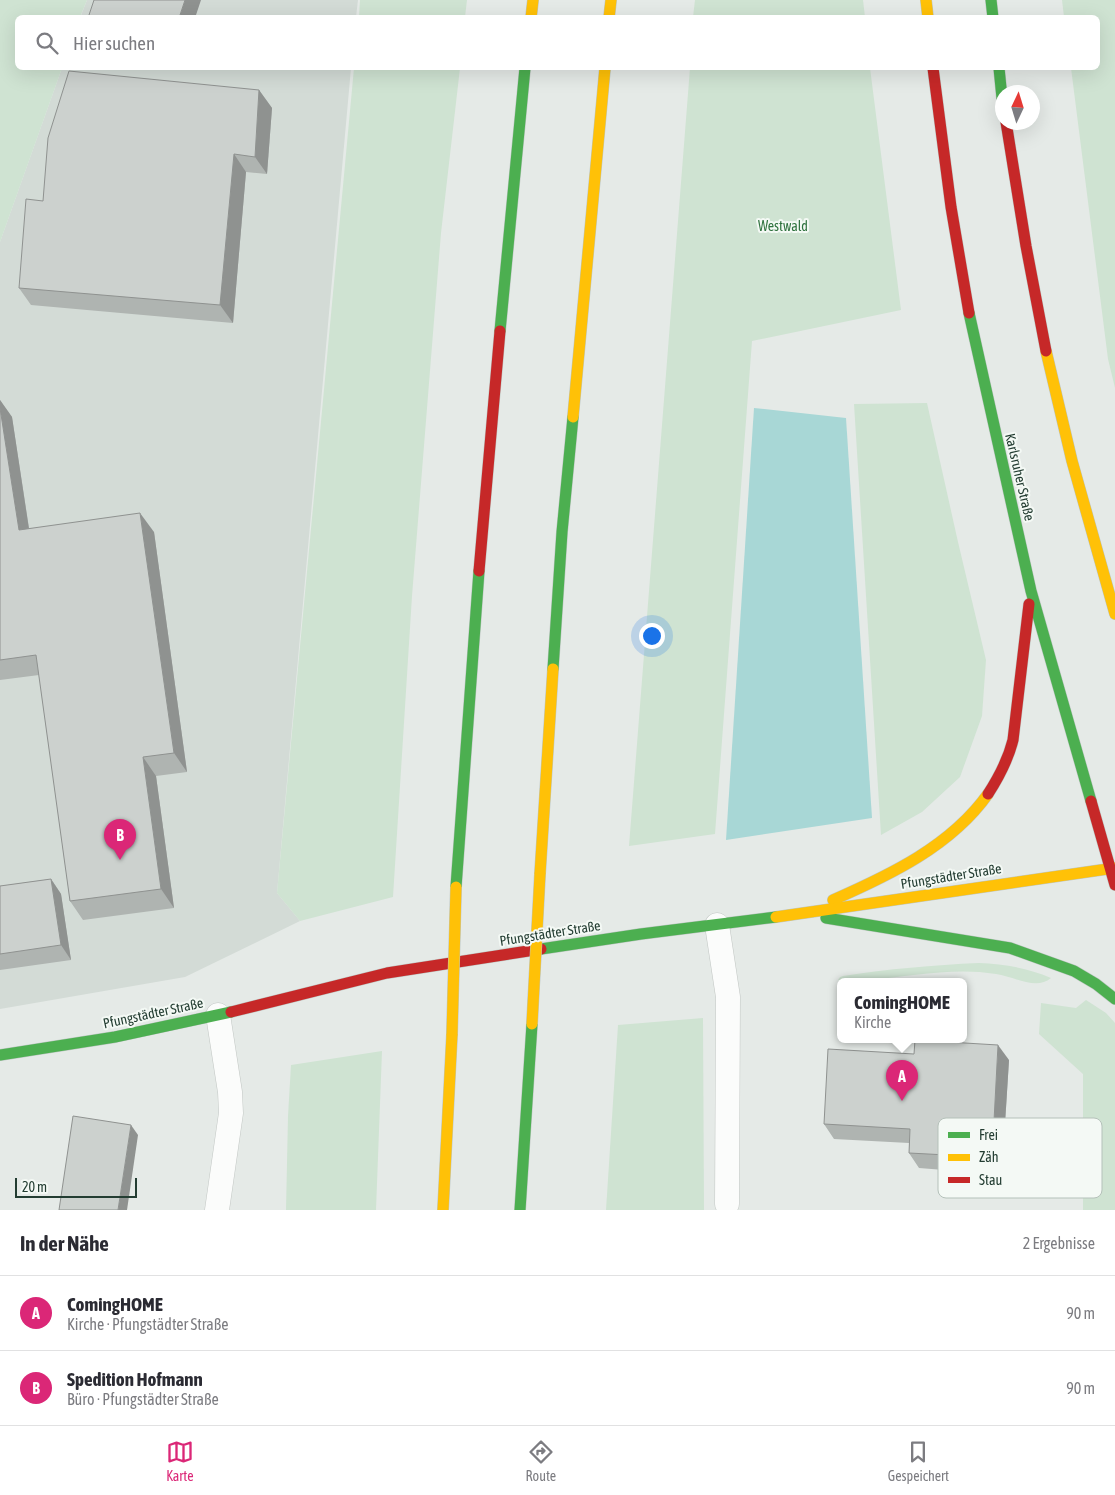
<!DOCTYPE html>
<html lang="de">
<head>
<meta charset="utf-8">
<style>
	body { margin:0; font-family:"Asap Condensed",sans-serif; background:#f7f7f7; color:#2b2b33 }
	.compass { position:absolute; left:995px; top:85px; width:45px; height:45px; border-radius:50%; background:#fff; box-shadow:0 5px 20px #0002; rotate:4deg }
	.scale { position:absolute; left:15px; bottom:12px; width:122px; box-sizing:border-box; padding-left:5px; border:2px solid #233d32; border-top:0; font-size:14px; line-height:18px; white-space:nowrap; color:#233d32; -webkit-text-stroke:4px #f4f9f5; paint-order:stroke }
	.you { position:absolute; left:651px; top:635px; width:18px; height:18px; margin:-12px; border:4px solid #fff; border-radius:50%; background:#1a73e8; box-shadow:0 0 0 8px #1a73e833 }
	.badge { display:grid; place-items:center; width:32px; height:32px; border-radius:50%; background:#db2777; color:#fff; font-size:16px; font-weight:700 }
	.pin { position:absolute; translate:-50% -41px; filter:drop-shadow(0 1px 2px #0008) }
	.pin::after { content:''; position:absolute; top:26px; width:18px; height:15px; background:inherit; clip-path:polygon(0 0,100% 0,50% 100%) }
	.popup { position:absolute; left:837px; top:978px; width:130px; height:65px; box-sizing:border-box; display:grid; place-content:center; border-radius:8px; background:#fff; filter:drop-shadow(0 1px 4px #0005); font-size:16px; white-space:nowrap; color:#7c7c81 }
	.popup b { font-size:19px; color:#2b2b33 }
	.popup::after { content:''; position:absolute; left:50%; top:100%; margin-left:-10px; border:10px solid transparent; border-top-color:#fff }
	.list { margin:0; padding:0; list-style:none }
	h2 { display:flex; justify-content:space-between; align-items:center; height:65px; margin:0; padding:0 20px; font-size:21px }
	h2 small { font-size:16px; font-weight:400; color:#7c7c81 }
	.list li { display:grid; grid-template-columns:32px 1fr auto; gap:15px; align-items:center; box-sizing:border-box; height:75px; padding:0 20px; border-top:1px solid #e1e1e2 }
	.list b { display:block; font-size:19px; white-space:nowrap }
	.list p { margin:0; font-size:16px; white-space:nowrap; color:#7c7c81 }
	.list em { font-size:16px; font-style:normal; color:#7c7c81 }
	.icon { flex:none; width:28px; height:28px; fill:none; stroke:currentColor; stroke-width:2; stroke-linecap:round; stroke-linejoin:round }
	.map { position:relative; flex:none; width:1115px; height:1210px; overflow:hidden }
	.search { position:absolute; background:#fff; box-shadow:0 5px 20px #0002; left:15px; right:15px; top:15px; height:55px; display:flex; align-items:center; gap:12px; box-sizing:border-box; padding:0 18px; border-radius:8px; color:#7c7c81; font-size:19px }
	.sheet { height:215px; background:#fff }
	nav { display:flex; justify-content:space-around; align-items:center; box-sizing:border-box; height:70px; border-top:1px solid #e1e1e2; background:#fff; font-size:14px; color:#7c7c81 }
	nav a { display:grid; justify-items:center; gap:2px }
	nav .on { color:#db2777 }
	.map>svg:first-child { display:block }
</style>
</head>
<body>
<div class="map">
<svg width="1115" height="1210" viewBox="0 0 1115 1210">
	<rect width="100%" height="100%" fill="#e5eae7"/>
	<g fill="#d3dbd6">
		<path d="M 87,0 L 358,0 L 356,17 L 80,18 Z"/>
		<path d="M 62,68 L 351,68 L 277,893 L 300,921 L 185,977 L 0,1009 L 0,242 Z"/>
	</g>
	<g fill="#cfe3d2">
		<path d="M 0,0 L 87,0 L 80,17 L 18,18 L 18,68 L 62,68 L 0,242 Z"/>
		<path d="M 360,0 L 467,0 L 465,17 L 359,17 Z"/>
		<path d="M 695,0 L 863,0 L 865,17 L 693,17 Z"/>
		<path d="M 1062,0 L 1115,0 L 1115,388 L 1108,359 L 1071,68 L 1098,68 L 1098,18 L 1064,17 Z"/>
		<path d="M 354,68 L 460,68 L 441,233 L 412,596 L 393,897 L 300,921 L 277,893 Z"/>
		<path d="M 690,68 L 870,68 L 901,310 L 752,341 L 715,834 L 629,846 Z"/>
		<path d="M 927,403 L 958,542 L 986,660 L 982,716 L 960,777 L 922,812 L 881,835 L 854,404 Z"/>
		<path d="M 979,963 C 1004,964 1028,968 1051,978 C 1036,991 1013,976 996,974 C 955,967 911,976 870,980 C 861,981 848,981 841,983 L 838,980 L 840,977 L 843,976 C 888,969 933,965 979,963 Z"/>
		<path d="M 1086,1000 L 1106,1013 L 1115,1023 L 1115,1210 L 1083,1210 L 1083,1074 L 1039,1034 L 1041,1003 L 1076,1008 Z"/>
		<path d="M 703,1018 L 704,1210 L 606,1210 L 618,1025 Z"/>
		<path d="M 382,1051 L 376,1210 L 286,1210 L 288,1116 L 291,1065 Z"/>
	</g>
	<path fill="#a8d7d6" d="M 754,408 L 846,418 L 872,818 L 726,840 Z"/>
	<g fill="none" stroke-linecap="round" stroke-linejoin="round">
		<g stroke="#c2c7c4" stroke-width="25">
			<g id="lane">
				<path d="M 717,925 L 728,997 L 727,1204"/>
				<path d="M 217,1210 L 231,1113 L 230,1092 L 218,1015"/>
			</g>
		</g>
		<g stroke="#bdc6c2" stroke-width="12">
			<g id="fast">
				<path d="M 991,0 L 993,18"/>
				<path d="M 999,68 L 1002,98"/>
				<path d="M 969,313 L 1031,591 L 1091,801"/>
				<path d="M 500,331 L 525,68"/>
				<path d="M 553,669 L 562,532 L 573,417"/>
				<path d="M 456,887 L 479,571"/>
				<path d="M 826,918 L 1010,948 L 1074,971 L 1096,984 L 1115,999"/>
				<path d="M 541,949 L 641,934 L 776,917"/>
				<path d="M 0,1055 L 115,1037 L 231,1012"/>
				<path d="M 520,1210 L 532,1024"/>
			</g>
		</g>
		<g stroke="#bdc6c2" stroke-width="12">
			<g id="slow">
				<path d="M 926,0 L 928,18"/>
				<path d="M 531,18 L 533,0"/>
				<path d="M 609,18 L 611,0"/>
				<path d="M 1046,351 L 1072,461 L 1115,614"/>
				<path d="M 573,417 L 605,68"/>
				<path d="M 540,874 L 553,669"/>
				<path d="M 833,900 C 890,875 951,846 988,794"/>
				<path d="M 776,917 L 1115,868"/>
				<path d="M 443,1210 L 452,1034"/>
			</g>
		</g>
		<g stroke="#bdc6c2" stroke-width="12">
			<g id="jam">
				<path d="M 933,68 L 951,207 L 969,313"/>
				<path d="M 1006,122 L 1026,246 L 1046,351"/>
				<path d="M 479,571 L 500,331"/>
				<path d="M 988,794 C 999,777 1008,760 1013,740 L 1029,604"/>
				<path d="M 1091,801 L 1115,885"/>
				<path d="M 231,1012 L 387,973 L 541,949"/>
			</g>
		</g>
		<use href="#lane" stroke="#fbfcfb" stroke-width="24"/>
		<use href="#fast" stroke="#4caf50" stroke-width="11"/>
		<use href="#slow" stroke="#ffc107" stroke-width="11"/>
		<use href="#jam" stroke="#c62828" stroke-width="11"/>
		<g stroke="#bdc6c2" stroke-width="12" stroke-linecap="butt">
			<g id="slow-bridge">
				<path d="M 532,1024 L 540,874"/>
				<path d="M 452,1034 L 456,887"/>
			</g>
		</g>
		<use href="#slow-bridge" stroke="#ffc107" stroke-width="11"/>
	</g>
	<g fill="#afb4b1">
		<path d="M 259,90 L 272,108 L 267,174 L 246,172 L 233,323 L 31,305 L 19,288 L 43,201 Z"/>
		<path d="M 0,400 L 12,417 L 29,528 L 154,532 L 187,772 L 156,776 L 174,908 L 83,920 L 70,901 L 39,675 L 0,680 Z"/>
		<path d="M 51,879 L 61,894 L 71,960 L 0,970 L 0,886 Z"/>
		<path d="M 1009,1060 L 1003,1155 L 958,1153 L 957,1171 L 919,1168 L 909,1153 L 909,1143 L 834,1139 L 824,1124 Z"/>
	</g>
	<g fill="#8f9290">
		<path d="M 185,0 L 201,0 L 195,18 L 179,18 Z"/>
		<path d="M 259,90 L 272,108 L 267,174 L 255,157 Z"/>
		<path d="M 234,154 L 246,172 L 233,323 L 220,305 Z"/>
		<path d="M 0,400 L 12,417 L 32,549 L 19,530 L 0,408 Z"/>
		<path d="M 140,513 L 154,532 L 187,772 L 174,753 Z"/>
		<path d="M 143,757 L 156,776 L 174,908 L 161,889 Z"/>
		<path d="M 51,879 L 61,894 L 71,960 L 61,945 Z"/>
		<path d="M 998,1045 L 1009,1060 L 1003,1155 L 993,1140 Z"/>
		<path d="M 131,1125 L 138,1135 L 127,1210 L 118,1210 Z"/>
		<path d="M 947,1138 L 958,1153 L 957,1171 L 947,1155 Z"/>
	</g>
	<g fill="#ccd1ce" stroke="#8f9290">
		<path d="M 94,0 L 185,0 L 179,18 L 88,18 Z"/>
		<path d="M 69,71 L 259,90 L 255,157 L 234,154 L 220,305 L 19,288 L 26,199 L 43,201 L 48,138 Z"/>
		<path d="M 0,408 L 19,530 L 140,513 L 174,753 L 143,757 L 161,889 L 70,901 L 36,655 L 0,660 Z"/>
		<path d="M 51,879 L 61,945 L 0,954 L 0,886 Z"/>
		<path d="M 915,1040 L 998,1045 L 993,1140 L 947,1138 L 947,1155 L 909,1153 L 910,1129 L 824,1124 L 828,1049 L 914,1054 Z"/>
		<path d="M 73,1116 L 131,1125 L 118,1210 L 59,1210 Z"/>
	</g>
	<g text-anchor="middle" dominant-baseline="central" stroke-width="4" stroke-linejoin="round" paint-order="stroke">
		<g font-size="14" fill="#2f723e" stroke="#f4f9f5">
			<text x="783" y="226">Westwald</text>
		</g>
		<g font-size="14" fill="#233d32" stroke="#f4f9f5">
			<text transform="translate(1020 477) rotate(77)">Karlsruher Straße</text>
			<text transform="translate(951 876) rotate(-9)">Pfungstädter Straße</text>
			<text transform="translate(550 933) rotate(-9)">Pfungstädter Straße</text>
			<text transform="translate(153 1013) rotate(-12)">Pfungstädter Straße</text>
		</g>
	</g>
	<rect x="938" y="1118" width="164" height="80" rx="8" fill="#f4f9f5" stroke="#b5c1ba" stroke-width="1"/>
	<rect x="948" y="1132" width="22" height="6" fill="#4caf50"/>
	<rect x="948" y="1154" width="22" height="7" fill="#ffc107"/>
	<rect x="948" y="1177" width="22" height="6" fill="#c62828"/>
	<g font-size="14" fill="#233d32">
		<text x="979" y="1140">Frei</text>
		<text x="979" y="1162">Zäh</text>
		<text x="979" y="1185">Stau</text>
	</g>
</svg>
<svg class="compass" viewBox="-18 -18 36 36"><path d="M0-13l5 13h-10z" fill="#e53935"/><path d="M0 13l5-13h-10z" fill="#7c7c81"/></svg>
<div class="scale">20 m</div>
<div class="you"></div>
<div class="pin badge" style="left:902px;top:1101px">A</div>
<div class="popup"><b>ComingHOME</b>Kirche</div>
<div class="pin badge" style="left:120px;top:860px">B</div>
<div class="search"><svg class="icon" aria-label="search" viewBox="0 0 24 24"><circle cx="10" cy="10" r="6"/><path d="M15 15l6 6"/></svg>Hier suchen</div>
</div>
<section class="sheet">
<h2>In der Nähe<small>2 Ergebnisse</small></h2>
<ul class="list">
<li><span class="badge">A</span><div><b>ComingHOME</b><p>Kirche · Pfungstädter Straße</p></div><em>90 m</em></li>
<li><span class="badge">B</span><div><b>Spedition Hofmann</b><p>Büro · Pfungstädter Straße</p></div><em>90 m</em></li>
</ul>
</section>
<nav>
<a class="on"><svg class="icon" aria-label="map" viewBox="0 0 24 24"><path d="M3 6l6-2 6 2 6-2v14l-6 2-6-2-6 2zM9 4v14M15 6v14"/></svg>Karte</a>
<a><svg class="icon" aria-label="directions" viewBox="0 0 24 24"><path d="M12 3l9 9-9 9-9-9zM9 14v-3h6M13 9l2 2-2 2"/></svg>Route</a>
<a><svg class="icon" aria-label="saved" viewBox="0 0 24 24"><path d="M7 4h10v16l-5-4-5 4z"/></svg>Gespeichert</a>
</nav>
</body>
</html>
